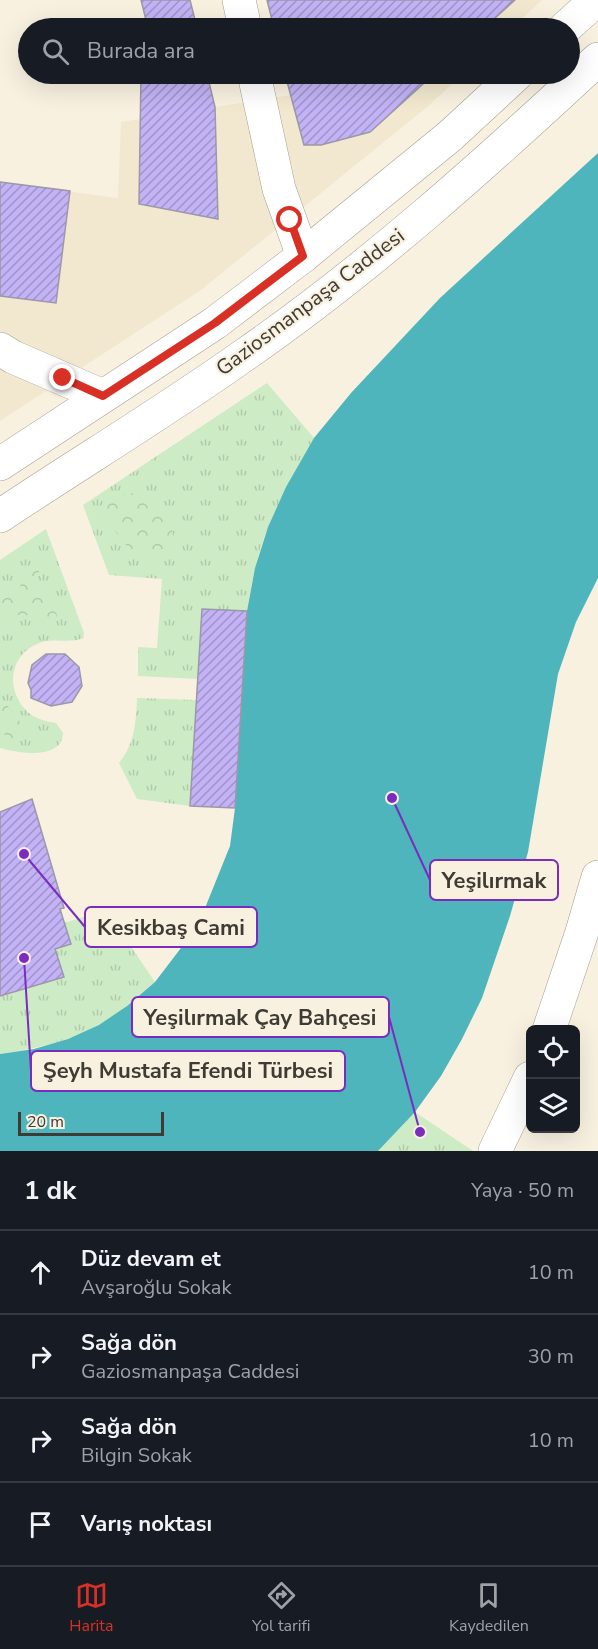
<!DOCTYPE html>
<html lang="tr">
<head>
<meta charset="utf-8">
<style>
	body { margin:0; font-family:"Nunito Sans",sans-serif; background:#242831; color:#f1f3f6 }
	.controls { position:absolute; right:18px; bottom:18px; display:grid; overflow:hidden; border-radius:9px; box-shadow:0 6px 24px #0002 }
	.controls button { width:54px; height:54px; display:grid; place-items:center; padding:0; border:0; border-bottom:2px solid #363941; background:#171b24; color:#f1f3f6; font:30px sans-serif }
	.scale { position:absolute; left:18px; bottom:15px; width:146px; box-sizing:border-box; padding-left:6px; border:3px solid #3e3b34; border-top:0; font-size:16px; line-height:21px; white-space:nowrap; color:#3e3b34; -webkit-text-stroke:4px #f9f1e0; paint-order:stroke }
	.stop { position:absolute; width:18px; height:18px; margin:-14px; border:4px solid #d93025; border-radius:50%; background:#fff }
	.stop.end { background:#d93025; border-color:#fff; box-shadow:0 2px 6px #0008 }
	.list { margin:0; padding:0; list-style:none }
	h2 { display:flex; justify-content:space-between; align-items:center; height:78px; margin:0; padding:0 24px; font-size:26px }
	h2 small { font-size:20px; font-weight:400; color:#9ea1a6 }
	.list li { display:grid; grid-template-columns:39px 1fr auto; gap:18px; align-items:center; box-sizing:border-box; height:84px; padding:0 24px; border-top:2px solid #363941 }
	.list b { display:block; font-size:22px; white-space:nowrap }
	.list p { margin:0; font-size:20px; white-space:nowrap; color:#9ea1a6 }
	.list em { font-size:20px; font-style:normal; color:#9ea1a6 }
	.icon { flex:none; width:33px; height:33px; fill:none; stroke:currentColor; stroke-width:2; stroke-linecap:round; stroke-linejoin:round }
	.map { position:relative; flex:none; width:598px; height:1151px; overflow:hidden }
	.search { position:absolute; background:#171b24; box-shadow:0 6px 24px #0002; left:18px; right:18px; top:18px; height:66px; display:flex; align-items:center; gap:15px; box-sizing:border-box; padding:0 21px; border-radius:33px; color:#9ea1a6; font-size:22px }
	.sheet { height:414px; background:#171b24 }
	nav { display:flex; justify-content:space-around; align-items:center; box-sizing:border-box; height:84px; border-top:2px solid #363941; background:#171b24; font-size:16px; color:#9ea1a6 }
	nav a { display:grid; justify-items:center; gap:3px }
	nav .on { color:#d93025 }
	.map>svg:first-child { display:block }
</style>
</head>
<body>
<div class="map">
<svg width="598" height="1151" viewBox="0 0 598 1151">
	<defs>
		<pattern id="grass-tufts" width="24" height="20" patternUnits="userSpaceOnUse" patternTransform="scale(1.5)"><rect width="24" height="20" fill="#cdebc5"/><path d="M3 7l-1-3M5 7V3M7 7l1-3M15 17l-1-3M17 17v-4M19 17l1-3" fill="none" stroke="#b1caaa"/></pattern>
		<pattern id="forest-crowns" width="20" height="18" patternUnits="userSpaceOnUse" patternTransform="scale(1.5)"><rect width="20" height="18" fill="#cdebc5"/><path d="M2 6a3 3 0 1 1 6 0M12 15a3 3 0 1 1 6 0" fill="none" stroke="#b1caaa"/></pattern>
		<pattern id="building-hatch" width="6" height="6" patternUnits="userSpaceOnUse" patternTransform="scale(1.5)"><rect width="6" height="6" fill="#c3b3f6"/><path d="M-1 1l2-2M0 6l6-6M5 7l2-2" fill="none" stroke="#a093c8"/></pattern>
	</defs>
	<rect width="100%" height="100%" fill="#f9f1e0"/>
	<g fill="#f2e8cf">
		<path d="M 381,0 L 542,0 L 512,28 L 388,28 Z"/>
		<path d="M 399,74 L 463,74 L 426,108 L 201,290 L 0,421 L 0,182 L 118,198 L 121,122 L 291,95 L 401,81 Z"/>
	</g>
	<g fill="url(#grass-tufts)">
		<path d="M 267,383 L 314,438 C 298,467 281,495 269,525 C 257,553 252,582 247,611 L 202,609 L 198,679 L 138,676 L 138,647 L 157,648 L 162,579 L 109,575 L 83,505 Z"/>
		<path d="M 46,529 L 84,633 L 83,638 C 73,643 58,639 46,641 C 19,647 5,673 18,699 C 25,714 39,721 56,723 L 63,733 C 62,761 17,753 0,748 L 0,560 Z"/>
		<path d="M 137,698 L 197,700 L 190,806 L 137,799 L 119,763 C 135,743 136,722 137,698 Z"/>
		<path d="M 106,910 L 155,982 C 137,997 119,1014 99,1025 C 68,1042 34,1049 0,1054 L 0,996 L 63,977 L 55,949 L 64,923 Z"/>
		<path d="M 415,1112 L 473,1151 L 378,1151 Z"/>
	</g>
	<g fill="url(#forest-crowns)">
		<path d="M 131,493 C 158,507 176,514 173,549 C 137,572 123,542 105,516 C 104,500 117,495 131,493 Z"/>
		<path d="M 35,562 L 41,564 L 39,572 L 35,577 L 37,588 L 55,602 L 57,618 L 45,624 C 26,611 12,609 0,632 L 0,599 C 30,597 15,571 35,562 Z"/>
		<path d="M 0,696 L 24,727 L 24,736 C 14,740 10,739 2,733 Z"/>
	</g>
	<path fill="#4eb5bc" d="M 598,153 L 598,578 L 576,622 L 558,674 L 528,852 L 510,916 L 482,998 L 462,1039 L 441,1076 L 415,1112 L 378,1151 L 0,1151 L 0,1054 L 34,1049 L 68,1039 L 99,1025 L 127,1006 L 155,982 L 184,944 L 203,913 L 230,846 L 235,808 L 247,611 L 255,568 L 268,527 L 286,487 L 314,438 L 351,393 L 440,298 Z"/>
	<g fill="url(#building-hatch)" stroke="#9b98a8" stroke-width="1.5">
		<path d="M 141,0 L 190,0 L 197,28 L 148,28 Z"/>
		<path d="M 267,0 L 515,0 L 484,28 L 274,28 Z"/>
		<path d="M 141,74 L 207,74 L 215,107 L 218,219 L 139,204 Z"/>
		<path d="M 285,74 L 434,74 L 370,132 L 321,145 L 304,145 Z"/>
		<path d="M 0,182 L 70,191 L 56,303 L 0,296 Z"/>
		<path d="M 202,609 L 247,611 L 235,808 L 190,806 Z"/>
		<path d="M 46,654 L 65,654 L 79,667 L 82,686 L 72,702 L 51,706 L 31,698 L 31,690 L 28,683 L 32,665 Z"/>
		<path d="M 32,799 L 64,908 L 60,909 L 71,944 L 55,949 L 64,977 L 0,996 L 0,812 Z"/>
	</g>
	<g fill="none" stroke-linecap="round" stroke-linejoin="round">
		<g stroke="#a59e8e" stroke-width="34">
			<g id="minor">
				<path d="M 239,0 L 245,28"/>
				<path d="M 254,74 L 279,189 L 303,256"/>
				<path d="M 0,349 L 13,357 L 103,396"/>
				<path d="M 549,1030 L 582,932 L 598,877"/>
				<path d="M 495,1151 L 530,1078"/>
			</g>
		</g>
		<g stroke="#a59e8e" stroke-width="34">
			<g id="major">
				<path d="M 565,28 L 596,0"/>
				<path d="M 0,464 L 215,323 L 303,256 L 450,136 L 517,74"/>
				<path d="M 0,516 C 81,462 164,412 243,356 C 370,268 485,164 598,59"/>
			</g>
		</g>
		<use href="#minor" stroke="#fff" stroke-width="33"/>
		<use href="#major" stroke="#fff" stroke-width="33"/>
	</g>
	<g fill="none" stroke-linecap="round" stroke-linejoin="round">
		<path stroke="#d93025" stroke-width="8" d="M 63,378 L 103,396 L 215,323 L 303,256 L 290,220"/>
	</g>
	<g text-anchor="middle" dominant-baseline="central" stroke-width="4.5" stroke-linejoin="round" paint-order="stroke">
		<g font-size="21" fill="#3e3b34" stroke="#f9f1e0">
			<text transform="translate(310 302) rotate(-37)">Gaziosmanpaşa Caddesi</text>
		</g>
	</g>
	<path fill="none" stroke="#7b2cbf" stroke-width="2" d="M392 798L430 880M24 854L85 927M420 1132L389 1017M24 958L31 1071"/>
	<g fill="#7b2cbf" stroke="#f9f1e0" stroke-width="2">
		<circle cx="392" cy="798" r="6"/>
		<circle cx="24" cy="854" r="6"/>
		<circle cx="420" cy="1132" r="6"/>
		<circle cx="24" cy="958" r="6"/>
	</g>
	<g fill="#f9f1e0" stroke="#7b2cbf" stroke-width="2">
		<rect x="430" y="860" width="128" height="40" rx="6"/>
		<rect x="85" y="907" width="172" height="40" rx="6"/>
		<rect x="132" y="997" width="257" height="40" rx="6"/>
		<rect x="31" y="1051" width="314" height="40" rx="6"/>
	</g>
	<g font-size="22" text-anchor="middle" font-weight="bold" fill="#3e3b34">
		<text x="494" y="888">Yeşilırmak</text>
		<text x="171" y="935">Kesikbaş Cami</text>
		<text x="260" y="1025">Yeşilırmak Çay Bahçesi</text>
		<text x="188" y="1078">Şeyh Mustafa Efendi Türbesi</text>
	</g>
</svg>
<div class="controls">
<button><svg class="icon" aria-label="locate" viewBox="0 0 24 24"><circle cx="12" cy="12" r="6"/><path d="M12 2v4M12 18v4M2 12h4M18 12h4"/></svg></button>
<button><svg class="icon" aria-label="layers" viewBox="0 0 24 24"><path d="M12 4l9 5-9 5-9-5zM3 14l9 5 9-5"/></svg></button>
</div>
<div class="scale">20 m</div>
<div class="stop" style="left:290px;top:220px"></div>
<div class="stop end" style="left:63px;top:378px"></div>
<div class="search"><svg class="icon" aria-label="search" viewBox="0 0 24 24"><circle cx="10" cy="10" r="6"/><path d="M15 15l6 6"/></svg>Burada ara</div>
</div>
<section class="sheet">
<h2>1 dk<small>Yaya · 50 m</small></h2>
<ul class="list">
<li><svg class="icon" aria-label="ahead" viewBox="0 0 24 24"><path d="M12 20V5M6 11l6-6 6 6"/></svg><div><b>Düz devam et</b><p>Avşaroğlu Sokak</p></div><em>10 m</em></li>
<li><svg class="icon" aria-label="right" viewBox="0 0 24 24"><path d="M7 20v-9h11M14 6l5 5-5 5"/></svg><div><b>Sağa dön</b><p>Gaziosmanpaşa Caddesi</p></div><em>30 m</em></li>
<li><svg class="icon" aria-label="right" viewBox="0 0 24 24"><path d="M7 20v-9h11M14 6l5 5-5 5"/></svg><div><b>Sağa dön</b><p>Bilgin Sokak</p></div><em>10 m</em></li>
<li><svg class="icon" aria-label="arrive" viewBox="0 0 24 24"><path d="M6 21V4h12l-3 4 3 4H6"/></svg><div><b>Varış noktası</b></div></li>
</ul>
</section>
<nav>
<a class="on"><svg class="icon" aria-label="map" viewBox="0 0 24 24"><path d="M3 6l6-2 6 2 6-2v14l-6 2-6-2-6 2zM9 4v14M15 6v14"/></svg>Harita</a>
<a><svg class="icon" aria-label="directions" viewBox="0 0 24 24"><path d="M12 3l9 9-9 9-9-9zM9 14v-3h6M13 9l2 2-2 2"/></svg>Yol tarifi</a>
<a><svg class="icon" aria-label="saved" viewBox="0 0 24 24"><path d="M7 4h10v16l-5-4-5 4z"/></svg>Kaydedilen</a>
</nav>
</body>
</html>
